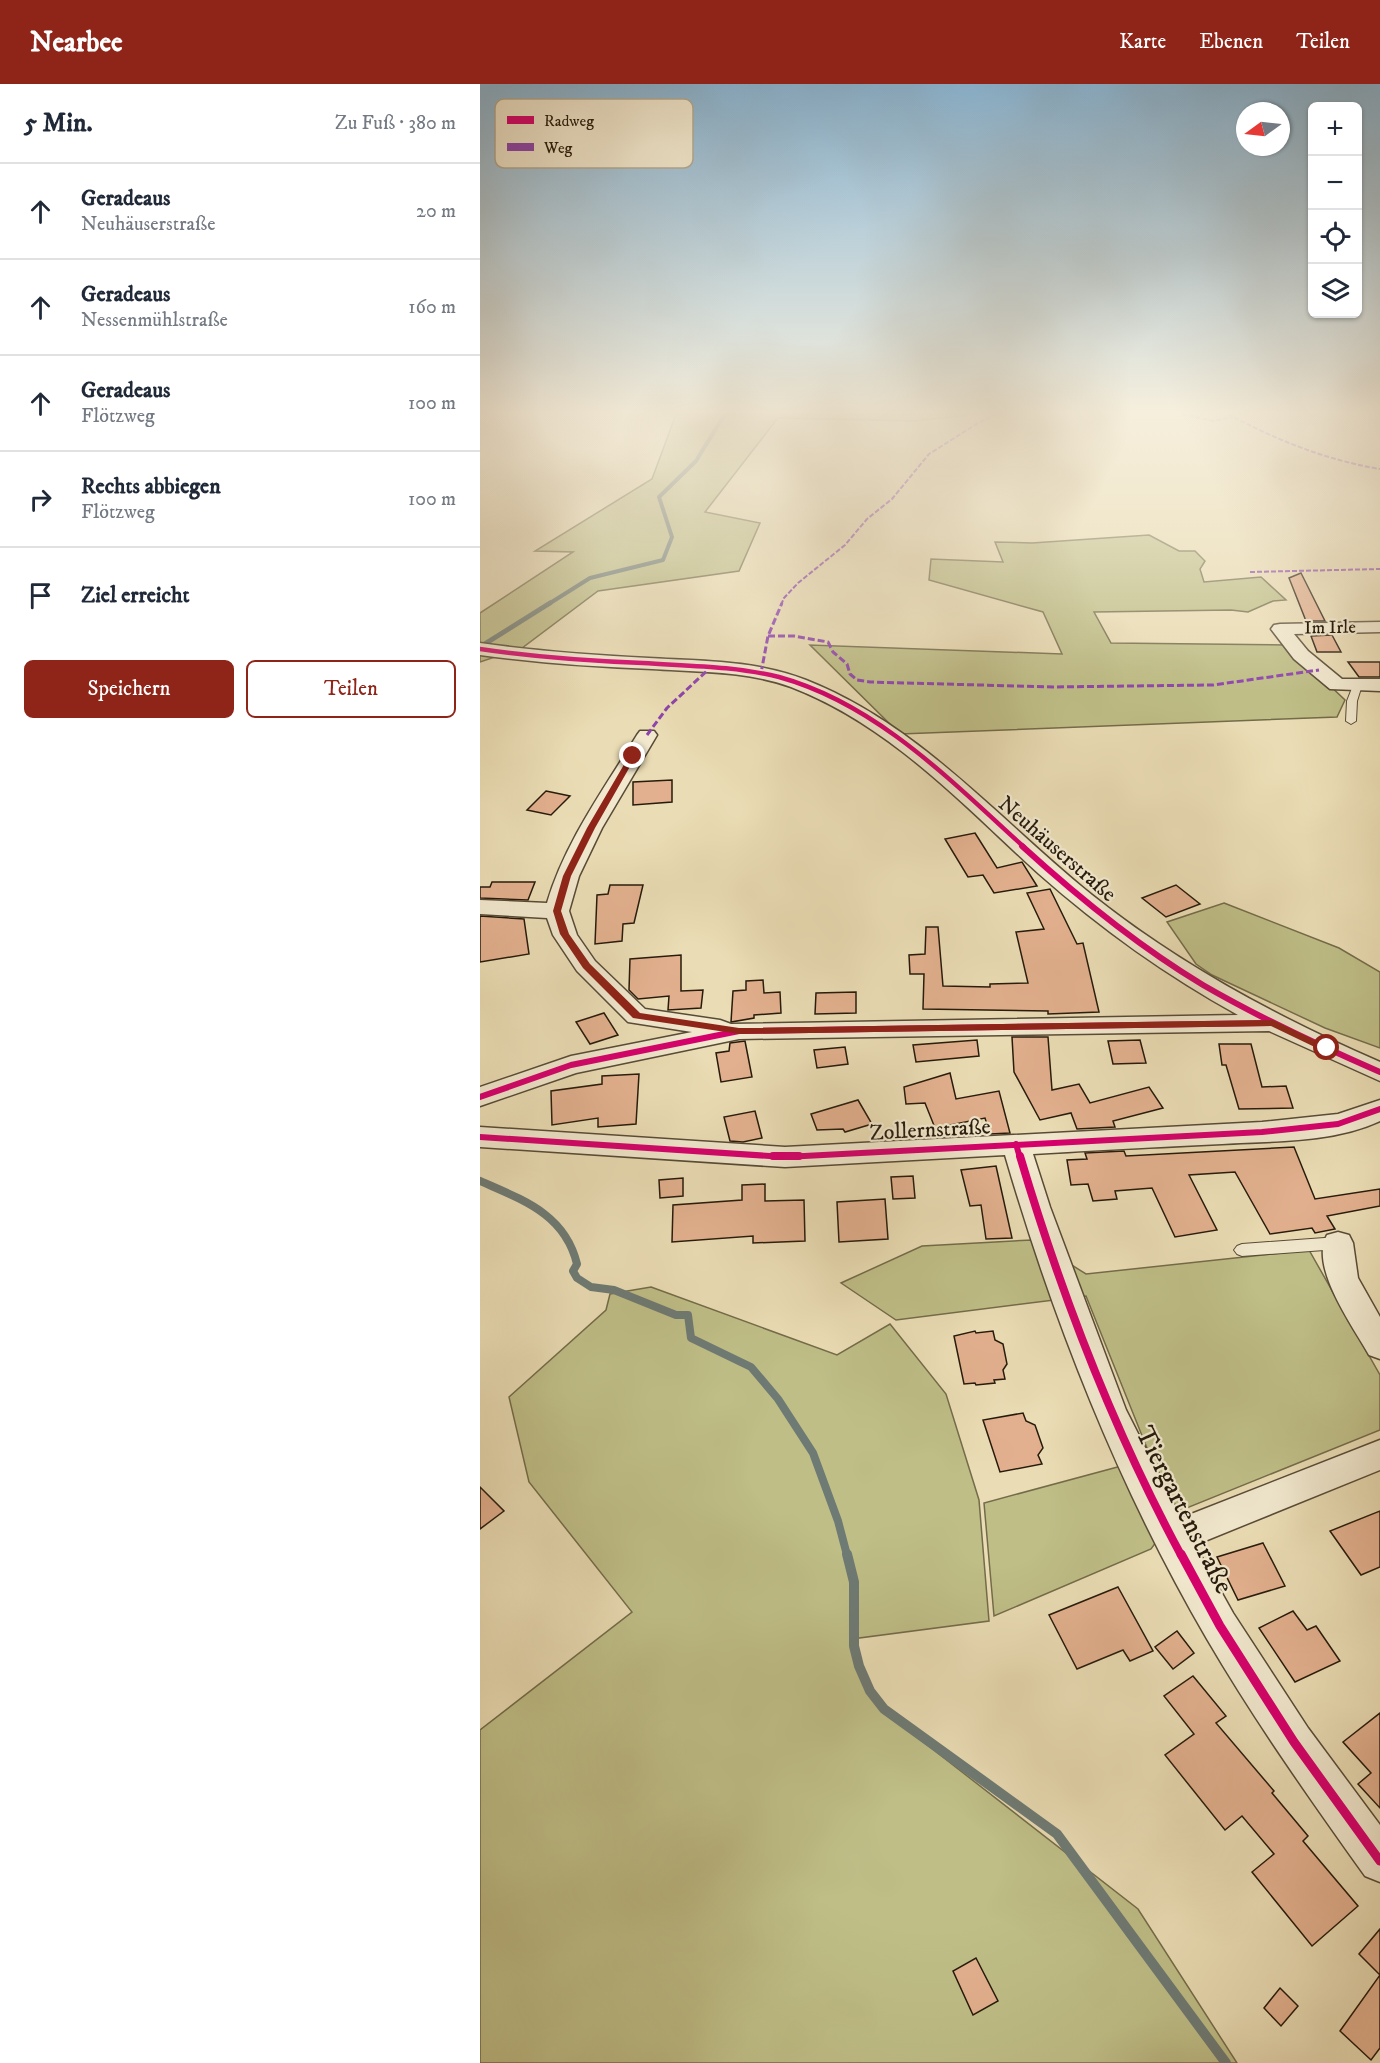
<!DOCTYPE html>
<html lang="de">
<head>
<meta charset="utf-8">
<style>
	body { margin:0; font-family:"IM FELL DW Pica",serif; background:#f2f2f3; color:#1f2937 }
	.controls { position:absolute; right:18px; top:18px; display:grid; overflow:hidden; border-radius:9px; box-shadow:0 2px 4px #0004 }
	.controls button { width:54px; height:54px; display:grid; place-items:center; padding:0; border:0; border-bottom:2px solid #e0e1e3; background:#fff; color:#1f2937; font:30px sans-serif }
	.compass { position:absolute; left:756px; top:18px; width:54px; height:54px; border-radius:50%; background:#fff; box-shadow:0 2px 4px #0004; rotate:255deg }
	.stop { position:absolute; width:18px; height:18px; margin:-14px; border:4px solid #8f2418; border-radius:50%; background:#fff }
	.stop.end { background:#8f2418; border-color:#fff; box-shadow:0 2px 6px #0008 }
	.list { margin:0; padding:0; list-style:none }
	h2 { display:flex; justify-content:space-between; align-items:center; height:78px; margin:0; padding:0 24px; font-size:26px }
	h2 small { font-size:20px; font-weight:400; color:#747a83 }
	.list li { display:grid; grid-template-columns:39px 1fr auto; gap:18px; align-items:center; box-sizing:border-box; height:96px; padding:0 24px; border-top:2px solid #e0e1e3 }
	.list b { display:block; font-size:22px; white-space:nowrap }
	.list p { margin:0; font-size:20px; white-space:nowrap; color:#747a83 }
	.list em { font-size:20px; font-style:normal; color:#747a83 }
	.actions { display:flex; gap:12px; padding:18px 24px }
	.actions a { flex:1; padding:14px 0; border:2px solid #8f2418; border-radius:9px; text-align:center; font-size:21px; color:#8f2418 }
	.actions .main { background:#8f2418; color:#fff }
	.icon { flex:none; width:33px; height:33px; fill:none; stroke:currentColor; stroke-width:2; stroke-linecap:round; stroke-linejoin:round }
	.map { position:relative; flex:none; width:900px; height:1979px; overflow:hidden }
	header { display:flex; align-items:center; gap:36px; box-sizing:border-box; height:84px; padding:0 30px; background:#8f2418; color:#fff }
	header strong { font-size:28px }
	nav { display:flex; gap:33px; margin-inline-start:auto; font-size:21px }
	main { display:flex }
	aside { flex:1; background:#fff }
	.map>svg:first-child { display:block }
</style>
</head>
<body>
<header>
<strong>Nearbee</strong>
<nav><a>Karte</a><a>Ebenen</a><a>Teilen</a></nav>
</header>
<main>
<aside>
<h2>5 Min.<small>Zu Fuß · 380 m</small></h2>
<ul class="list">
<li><svg class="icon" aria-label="ahead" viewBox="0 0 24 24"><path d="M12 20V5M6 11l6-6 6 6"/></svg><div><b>Geradeaus</b><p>Neuhäuserstraße</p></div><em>20 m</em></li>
<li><svg class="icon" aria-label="ahead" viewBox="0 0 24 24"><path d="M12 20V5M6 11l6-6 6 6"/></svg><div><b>Geradeaus</b><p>Nessenmühlstraße</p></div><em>160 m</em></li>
<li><svg class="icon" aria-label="ahead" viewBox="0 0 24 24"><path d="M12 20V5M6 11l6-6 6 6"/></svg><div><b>Geradeaus</b><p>Flötzweg</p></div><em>100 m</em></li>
<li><svg class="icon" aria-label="right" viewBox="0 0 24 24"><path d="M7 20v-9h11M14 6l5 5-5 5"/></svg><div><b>Rechts abbiegen</b><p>Flötzweg</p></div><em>100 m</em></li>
<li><svg class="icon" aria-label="arrive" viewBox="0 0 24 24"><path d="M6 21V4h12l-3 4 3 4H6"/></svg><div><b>Ziel erreicht</b></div></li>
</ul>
<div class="actions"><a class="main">Speichern</a><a>Teilen</a></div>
</aside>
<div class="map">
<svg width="900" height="1979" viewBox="0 0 900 1979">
	<rect width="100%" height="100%" fill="#eadcb4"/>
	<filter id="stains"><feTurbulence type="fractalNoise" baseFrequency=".00333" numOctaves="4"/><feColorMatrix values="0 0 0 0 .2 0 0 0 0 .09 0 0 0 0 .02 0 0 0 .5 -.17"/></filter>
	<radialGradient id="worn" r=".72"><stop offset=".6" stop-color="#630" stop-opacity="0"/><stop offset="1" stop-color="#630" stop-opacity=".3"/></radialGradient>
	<g fill="#bfbe87" stroke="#736c4a" stroke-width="1.5">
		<path d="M 194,330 L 497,330 L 435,337 L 298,334 L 225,428 L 280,439 L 259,487 L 118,507 L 42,564 L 0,578 L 0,529 L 93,468 L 55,467 L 172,395 L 195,333 Z"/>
		<path d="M 669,451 L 699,467 L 715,467 L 725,477 L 720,485 L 724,498 L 781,493 L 806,516 L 793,517 L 768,528 L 751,526 L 614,528 L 631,559 L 807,561 L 865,616 L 857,633 L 420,650 L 330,561 L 582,570 L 563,528 L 449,496 L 451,475 L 523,478 L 515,458 L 552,459 Z"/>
		<path d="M 744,819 L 859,864 L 900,888 L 900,964 L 845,944 L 732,891 L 716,880 L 687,838 Z"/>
		<path d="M 552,1156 L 606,1190 L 829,1166 L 900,1291 L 900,1346 L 699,1427 L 671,1465 L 514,1532 L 504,1419 L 671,1374 L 606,1212 L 416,1236 L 361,1199 L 442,1162 Z"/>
		<path d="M 171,1203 L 357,1271 L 410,1240 L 466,1310 L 499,1416 L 509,1537 L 372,1555 L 378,1586 L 414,1635 L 658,1825 L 757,1979 L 0,1979 L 0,1646 L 152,1528 L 49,1398 L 29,1313 L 126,1226 L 130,1210 Z"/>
	</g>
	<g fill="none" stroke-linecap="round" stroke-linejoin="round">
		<path stroke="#6e7a74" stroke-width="4" d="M 67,521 L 110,494 L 183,476 L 192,453 L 179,413 L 216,377 L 243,333 L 248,330"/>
		<path stroke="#6e7a74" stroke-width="5" d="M 0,563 L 70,519"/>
		<path stroke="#6e7a74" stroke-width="8" d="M 0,1097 C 43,1116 85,1130 97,1180 L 93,1187 L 97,1194 L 111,1203 L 134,1206 L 196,1231 L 208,1231 L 211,1254 L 271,1283 L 298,1315 L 333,1369 L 358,1437 L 367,1471"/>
		<path stroke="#6e7a74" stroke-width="10" d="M 367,1470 L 374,1498 L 374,1562 L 379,1582 L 390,1607 L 404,1625 L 577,1750 L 746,1979"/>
	</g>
	<g fill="#e2b08e" stroke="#271b0c" stroke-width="1.5">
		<path d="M 821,489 L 845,537 L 826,537 L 809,494 Z"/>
		<path d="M 852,551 L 861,568 L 837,568 L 831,552 Z"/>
		<path d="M 868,578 L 900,578 L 900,593 L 879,593 Z"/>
		<path d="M 192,696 L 192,718 L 153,721 L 153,698 Z"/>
		<path d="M 66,707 L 90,712 L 71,731 L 47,726 Z"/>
		<path d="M 495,749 L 517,784 L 542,778 L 557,802 L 514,809 L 503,791 L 488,793 L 465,755 Z"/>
		<path d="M 12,798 L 55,798 L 48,816 L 0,814 L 0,803 L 10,803 Z"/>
		<path d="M 130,801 L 163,801 L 154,839 L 143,840 L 142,857 L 115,860 L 117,811 L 128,810 Z"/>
		<path d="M 696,801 L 720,820 L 686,833 L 662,814 Z"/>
		<path d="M 570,805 L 597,860 L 603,859 L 619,928 L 568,930 L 568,927 L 443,925 L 444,890 L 430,890 L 429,871 L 445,870 L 446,843 L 458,843 L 463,902 L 510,903 L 510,900 L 548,899 L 536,848 L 564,845 L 547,809 Z"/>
		<path d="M 0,832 L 44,835 L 49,870 L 0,878 Z"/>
		<path d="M 201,871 L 201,907 L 223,906 L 221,924 L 188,926 L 189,912 L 158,915 L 149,906 L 150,875 Z"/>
		<path d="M 283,896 L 284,909 L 300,908 L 301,929 L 274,931 L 274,934 L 251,938 L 253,907 L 266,906 L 266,897 Z"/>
		<path d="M 376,908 L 376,929 L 335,930 L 336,909 Z"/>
		<path d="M 124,929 L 138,951 L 110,960 L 96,938 Z"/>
		<path d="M 532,953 L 568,953 L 572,1006 L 599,1000 L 610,1019 L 669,1003 L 683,1024 L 633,1037 L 635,1043 L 597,1045 L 591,1029 L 560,1036 L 534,988 Z"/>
		<path d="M 497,956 L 499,972 L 436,978 L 433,961 Z"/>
		<path d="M 660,956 L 666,979 L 633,980 L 628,957 Z"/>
		<path d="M 265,957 L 272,993 L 241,998 L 236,969 L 249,967 L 250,959 Z"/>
		<path d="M 739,960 L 771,960 L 782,1003 L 806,1002 L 813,1024 L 759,1025 L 746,981 L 742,981 Z"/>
		<path d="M 365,963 L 368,980 L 337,984 L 334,966 Z"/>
		<path d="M 470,989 L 476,1015 L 519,1007 L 530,1049 L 510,1050 L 505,1034 L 455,1044 L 445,1019 L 426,1020 L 424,1003 Z"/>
		<path d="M 159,990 L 156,1040 L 118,1043 L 118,1034 L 72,1041 L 71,1007 L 122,1000 L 122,992 Z"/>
		<path d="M 378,1016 L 392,1040 L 365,1048 L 363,1045 L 337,1046 L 331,1030 Z"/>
		<path d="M 275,1027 L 282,1054 L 263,1058 L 250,1057 L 244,1033 Z"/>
		<path d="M 814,1063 L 835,1115 L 900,1105 L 900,1122 L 847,1132 L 855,1145 L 835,1149 L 832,1144 L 790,1150 L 755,1088 L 709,1091 L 737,1146 L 695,1153 L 672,1104 L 635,1107 L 637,1115 L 613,1117 L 608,1100 L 591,1101 L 587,1076 L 607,1075 L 605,1069 L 644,1067 L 646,1072 Z"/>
		<path d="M 516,1082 L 532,1154 L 506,1155 L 501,1121 L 490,1122 L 481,1086 Z"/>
		<path d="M 433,1092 L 435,1114 L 413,1115 L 411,1093 Z"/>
		<path d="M 203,1094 L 203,1112 L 180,1114 L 179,1096 Z"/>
		<path d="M 285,1100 L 285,1117 L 324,1116 L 325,1157 L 273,1159 L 273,1152 L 192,1158 L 193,1121 L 262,1116 L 262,1101 Z"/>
		<path d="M 405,1115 L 408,1155 L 359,1158 L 357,1118 Z"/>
		<path d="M 495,1247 L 496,1249 L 513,1247 L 515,1256 L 523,1260 L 527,1280 L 523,1286 L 525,1295 L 514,1296 L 515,1299 L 496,1301 L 495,1299 L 484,1300 L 474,1252 Z"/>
		<path d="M 543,1329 L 546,1337 L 555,1341 L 563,1364 L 558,1371 L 562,1380 L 520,1388 L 503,1336 Z"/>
		<path d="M 0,1403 L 24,1427 L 0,1445 Z"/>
		<path d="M 900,1427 L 900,1483 L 881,1491 L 850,1447 Z"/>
		<path d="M 783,1459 L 805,1502 L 758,1516 L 737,1473 Z"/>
		<path d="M 638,1503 L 673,1567 L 650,1577 L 643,1566 L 597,1585 L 569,1531 Z"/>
		<path d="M 813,1527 L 827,1546 L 836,1542 L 860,1577 L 815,1598 L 779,1544 Z"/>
		<path d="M 697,1547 L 714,1569 L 693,1585 L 675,1563 Z"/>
		<path d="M 713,1592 L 746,1632 L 736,1639 L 794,1707 L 792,1709 L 828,1752 L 823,1757 L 878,1822 L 832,1862 L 772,1788 L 794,1770 L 762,1732 L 745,1746 L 685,1671 L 714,1650 L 684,1612 Z"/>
		<path d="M 900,1629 L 900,1724 L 878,1700 L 891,1689 L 863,1658 Z"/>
		<path d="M 900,1845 L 900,1891 L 879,1870 Z"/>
		<path d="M 496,1874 L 518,1917 L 493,1931 L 473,1887 Z"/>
		<path d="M 900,1891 L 900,1964 L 891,1976 L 860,1947 Z"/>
		<path d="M 800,1904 L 818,1922 L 801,1942 L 784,1924 Z"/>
	</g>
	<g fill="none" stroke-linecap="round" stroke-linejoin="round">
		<g stroke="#584b36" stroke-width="2">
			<g id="lane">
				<path d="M 874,599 L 882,601 L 877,617 L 876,637 L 871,640 L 866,637 L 867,617 Z"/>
				<path d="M 858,1153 L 863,1155 L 866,1159 L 863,1163 L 858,1165 L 762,1172 L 757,1170 L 754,1166 L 757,1162 L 762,1160 Z"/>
			</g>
		</g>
		<g stroke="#584b36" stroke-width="3">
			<g id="street">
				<path d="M 900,538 L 900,548 L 814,550 L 828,567 L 862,595 L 900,595 L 900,607 L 850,605 L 814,575 L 791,545 L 794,541 L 800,540 Z"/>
				<path d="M 0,559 C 56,567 112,571 169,574 C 221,577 276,576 326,596 C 440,641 518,735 612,811 C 700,881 797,933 900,978 L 900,997 L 789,947 L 259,955 L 96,989 L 0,1022 L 0,1003 L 91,972 L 212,948 L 148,938 L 97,887 L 73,851 L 67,834 L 0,830 L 0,816 L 67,819 C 85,758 124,705 157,651 L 160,647 L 174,647 L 177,651 L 122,744 L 99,792 L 89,827 L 97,851 L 115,877 L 165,925 L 240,936 L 251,940 L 758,931 C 687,892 620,844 559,790 C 482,720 410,641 311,603 C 267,587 218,588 172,585 C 114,583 57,579 0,571 Z"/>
				<path d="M 900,1016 L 900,1037 C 853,1059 793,1057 742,1060 C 679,1063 616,1066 553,1070 L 570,1123 L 646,1326 L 701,1434 L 900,1356 L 900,1386 L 715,1461 L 753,1529 L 828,1644 L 900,1741 L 900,1798 L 885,1792 C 830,1715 775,1637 727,1555 C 639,1404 574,1239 525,1071 L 305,1083 L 0,1063 L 0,1043 L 305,1063 L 782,1038 L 858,1030 Z"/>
				<path d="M 858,1148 L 869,1151 L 873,1159 L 878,1194 L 900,1233 L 900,1275 L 889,1271 C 873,1242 829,1183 847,1151 Z"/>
			</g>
		</g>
		<use href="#lane" fill="#f1e8ce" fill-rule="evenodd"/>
		<use href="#street" fill="#f1e8ce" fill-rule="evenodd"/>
		<g stroke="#8e44ad" stroke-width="2" stroke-dasharray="5 2" stroke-linecap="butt">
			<path d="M 702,330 L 734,337 L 753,333"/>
			<path d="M 748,330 C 796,356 846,376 900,385"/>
			<path d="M 770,488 L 900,485"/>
			<path d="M 301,521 L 304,514 L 318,499 L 365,461 L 387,435 L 412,415 L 449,370 L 498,339 L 518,330"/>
		</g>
		<g stroke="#8e44ad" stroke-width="3" stroke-dasharray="7 3" stroke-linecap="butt">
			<path d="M 288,552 L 314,552 L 348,558 L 353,568 L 367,580 L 370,590 L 377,596 L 390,598 L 573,603 L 733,601 L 839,586"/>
			<path d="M 281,589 L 288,552 L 302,519"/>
			<path d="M 167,651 L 187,624 L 231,583"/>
		</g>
		<g stroke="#f1e8ce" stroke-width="8">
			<path id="cycleway-far3" d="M 0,565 C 54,573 109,577 163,579 C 209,582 255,582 299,593 C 397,620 471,697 544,763"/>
		</g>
		<g stroke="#f1e8ce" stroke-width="10">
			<g id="cycleway-far2">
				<path d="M 542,762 C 598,813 658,862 723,901 C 780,934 840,962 900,988"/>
				<path d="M 0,1013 L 91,981 L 259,947 L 793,939"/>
				<path d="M 0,1053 L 305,1073 L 782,1048 L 858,1040 L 900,1025"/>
				<path d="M 536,1060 L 540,1074"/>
			</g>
		</g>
		<g stroke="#f1e8ce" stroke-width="11">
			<g id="cycleway-far1">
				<path d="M 293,1072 L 319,1072"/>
				<path d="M 540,1072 C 581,1210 633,1345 701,1471"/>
			</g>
		</g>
		<g stroke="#f1e8ce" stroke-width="13">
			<path id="cycleway" d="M 701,1470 L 740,1542 L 814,1658 L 900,1777"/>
		</g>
		<use href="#cycleway-far3" stroke="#d6006c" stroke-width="4.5"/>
		<use href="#cycleway-far2" stroke="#d6006c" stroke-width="6"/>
		<use href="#cycleway-far1" stroke="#d6006c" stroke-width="8"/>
		<use href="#cycleway" stroke="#d6006c" stroke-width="9"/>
	</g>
	<linearGradient id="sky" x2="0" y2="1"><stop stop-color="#8ab6d5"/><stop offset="0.54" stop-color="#f6efdd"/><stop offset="1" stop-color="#f6efdd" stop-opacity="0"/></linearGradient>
	<rect width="900" height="608" fill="url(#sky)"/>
	<path fill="#8f2418" d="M 153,670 L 156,672 L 115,744 L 91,792 L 81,827 L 89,850 L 110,880 L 160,929 L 259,944 L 793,936 L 851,964 L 843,967 L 791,942 L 259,950 L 153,934 L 103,884 L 80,850 L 73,827 L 83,792 L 107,744 L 149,672 Z"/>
	<g text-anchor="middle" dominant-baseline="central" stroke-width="4.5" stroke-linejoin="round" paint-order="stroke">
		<g font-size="18" fill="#271b0c" stroke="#f1e8ce">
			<text transform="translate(850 544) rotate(-1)">Im Irle</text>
		</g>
		<g font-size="22" fill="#271b0c" stroke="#f1e8ce">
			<text transform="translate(577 765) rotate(41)">Neuhäuserstraße</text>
			<text transform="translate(450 1046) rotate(-3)">Zollernstraße</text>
		</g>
		<g font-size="27" fill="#271b0c" stroke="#f1e8ce">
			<text transform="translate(704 1426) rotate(63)">Tiergartenstraße</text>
		</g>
	</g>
	<rect x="15" y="15" width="198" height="69" rx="9" fill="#f1e8ce" stroke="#b4aa94" stroke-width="1.5"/>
	<rect x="27" y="32" width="27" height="8" fill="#d6006c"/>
	<rect x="27" y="59" width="27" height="8" fill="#8e44ad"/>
	<g font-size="16" fill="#271b0c">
		<text x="64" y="42">Radweg</text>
		<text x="64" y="69">Weg</text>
	</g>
	<rect width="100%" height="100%" filter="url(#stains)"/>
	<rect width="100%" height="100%" fill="url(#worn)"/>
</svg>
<div class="controls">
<button>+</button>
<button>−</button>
<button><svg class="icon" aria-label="locate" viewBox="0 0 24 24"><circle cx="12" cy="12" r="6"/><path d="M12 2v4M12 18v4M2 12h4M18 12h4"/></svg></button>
<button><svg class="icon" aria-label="layers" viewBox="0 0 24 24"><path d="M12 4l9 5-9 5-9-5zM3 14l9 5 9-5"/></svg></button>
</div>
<svg class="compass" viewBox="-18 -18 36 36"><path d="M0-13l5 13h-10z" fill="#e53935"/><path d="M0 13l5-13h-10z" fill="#747a83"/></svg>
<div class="stop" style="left:847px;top:964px"></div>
<div class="stop end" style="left:153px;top:672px"></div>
</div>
</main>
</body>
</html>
